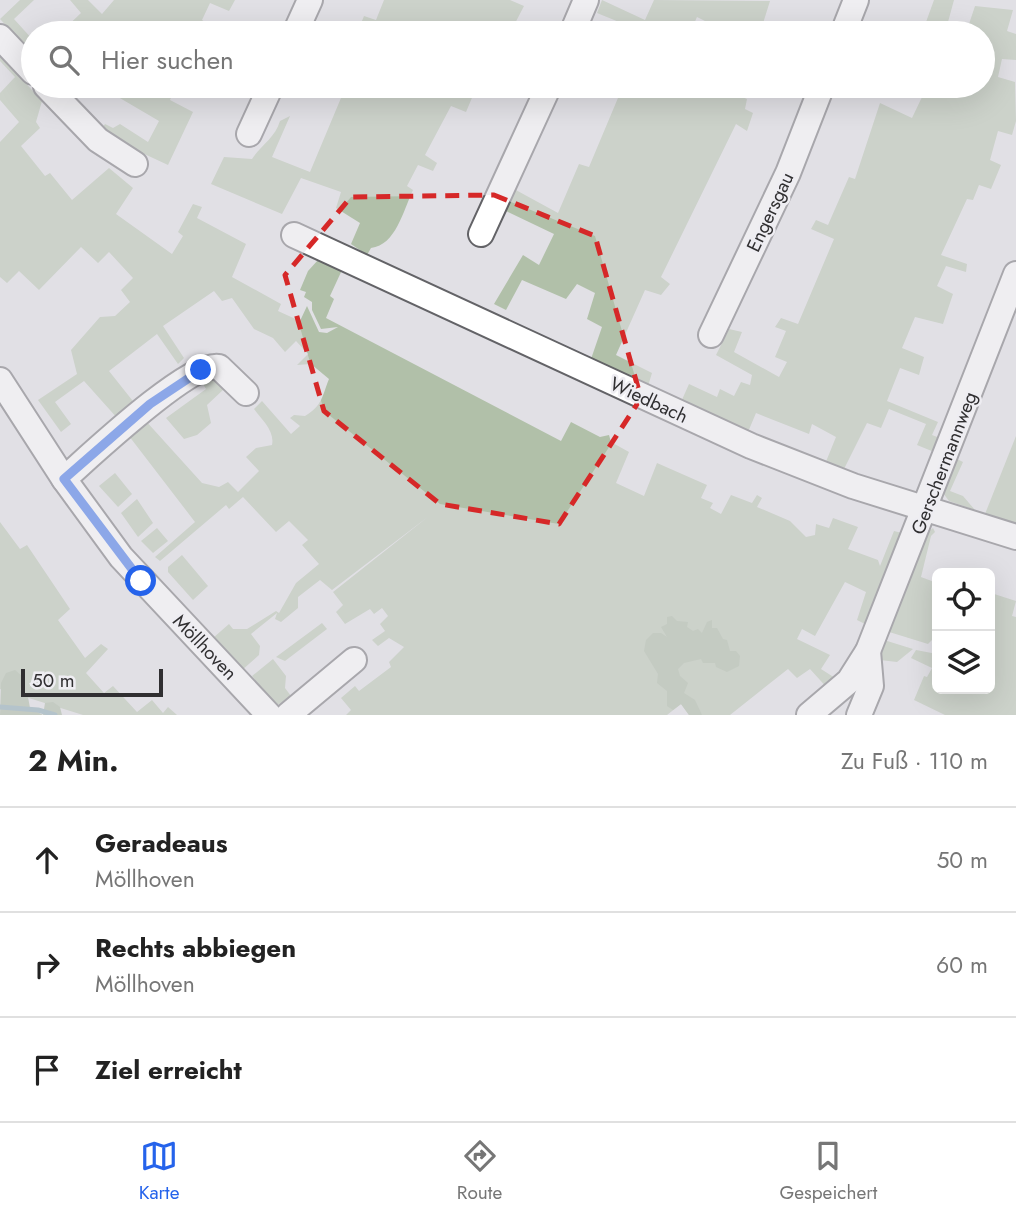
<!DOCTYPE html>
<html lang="de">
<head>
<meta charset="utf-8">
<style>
	body { margin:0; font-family:Jost,sans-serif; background:#f2f2f2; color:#222 }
	.controls { position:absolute; right:21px; bottom:21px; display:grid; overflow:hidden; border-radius:10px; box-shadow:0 7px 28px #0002 }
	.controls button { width:63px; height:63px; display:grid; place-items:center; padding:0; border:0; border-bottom:2px solid #e0e0e0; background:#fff; color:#222; font:35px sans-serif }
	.scale { position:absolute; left:21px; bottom:18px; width:142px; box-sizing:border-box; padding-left:7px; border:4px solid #302f31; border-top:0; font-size:19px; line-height:24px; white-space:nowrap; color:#302f31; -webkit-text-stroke:5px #eeedf2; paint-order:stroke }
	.stop { position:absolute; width:21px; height:21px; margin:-16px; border:5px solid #2563eb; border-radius:50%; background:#fff }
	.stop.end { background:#2563eb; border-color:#fff; box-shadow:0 2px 7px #0008 }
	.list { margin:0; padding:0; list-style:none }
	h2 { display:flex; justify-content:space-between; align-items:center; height:91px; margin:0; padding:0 28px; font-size:30px }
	h2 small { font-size:23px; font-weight:400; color:#767676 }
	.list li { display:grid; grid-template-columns:46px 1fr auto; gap:21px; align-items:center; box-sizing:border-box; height:105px; padding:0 28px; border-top:2px solid #e0e0e0 }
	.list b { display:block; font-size:26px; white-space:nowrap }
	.list p { margin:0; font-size:23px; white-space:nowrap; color:#767676 }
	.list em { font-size:23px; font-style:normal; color:#767676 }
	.icon { flex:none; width:38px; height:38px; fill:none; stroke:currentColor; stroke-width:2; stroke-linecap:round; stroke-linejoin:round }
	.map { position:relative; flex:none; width:1016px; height:715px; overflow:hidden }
	.search { position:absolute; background:#fff; box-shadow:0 7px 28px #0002; left:21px; right:21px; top:21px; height:77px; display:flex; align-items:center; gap:18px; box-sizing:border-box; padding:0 24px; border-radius:38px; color:#767676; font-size:26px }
	.sheet { height:406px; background:#fff }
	nav { display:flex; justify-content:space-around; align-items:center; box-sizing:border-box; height:98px; border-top:2px solid #e0e0e0; background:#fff; font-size:19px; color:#767676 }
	nav a { display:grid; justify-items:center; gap:4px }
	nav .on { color:#2563eb }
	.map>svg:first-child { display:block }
</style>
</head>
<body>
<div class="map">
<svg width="1016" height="715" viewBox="0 0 1016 715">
	<rect width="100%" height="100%" fill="#e1e0e5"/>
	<g fill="#b1c0a9">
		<path d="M 20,0 L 34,0 L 14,19 L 33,40 L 33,54 L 0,19 Z"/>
		<path d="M 70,0 L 88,0 L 102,14 L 114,0 L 235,0 L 229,11 L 210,3 L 202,20 L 215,29 L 213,33 L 60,33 L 81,13 Z"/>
		<path d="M 384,0 L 510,0 L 524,6 L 510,33 L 357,33 L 364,16 L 376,20 Z"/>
		<path d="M 602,0 L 645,20 L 654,0 L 770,1 L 760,33 L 702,33 L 707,22 L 697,17 L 690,33 L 646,33 L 597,13 Z"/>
		<path d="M 934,0 L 954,0 L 945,33 L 922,33 Z"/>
		<path d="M 975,6 L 1013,10 L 1007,31 L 1016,34 L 1016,60 L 1002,59 L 998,77 L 1015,82 L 1016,121 L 1012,135 L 998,131 L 990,160 L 1001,165 L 991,189 L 979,185 L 973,200 L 967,199 L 941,255 L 967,264 L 966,272 L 946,266 L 937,286 L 953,294 L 943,324 L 915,317 L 902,348 L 924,357 L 919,375 L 900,368 L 887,401 L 938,422 L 932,435 L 945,440 L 939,454 L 917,445 L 926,424 L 889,409 L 881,428 L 867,423 L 843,471 L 825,464 L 836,437 L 812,424 L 809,434 L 756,413 L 748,432 L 681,402 L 689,384 L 717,397 L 720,389 L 734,396 L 741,382 L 750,385 L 752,375 L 716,355 L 729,329 L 742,332 L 734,352 L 779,377 L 787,362 L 775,357 L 786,331 L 775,327 L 781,318 L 798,324 L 834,239 L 811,229 L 816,220 L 828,225 L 849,177 L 855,179 L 880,103 L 912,118 L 922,97 L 903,86 L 983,86 L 983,33 L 966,33 Z"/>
		<path d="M 0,55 L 42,101 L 36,122 L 40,128 L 21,146 L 45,176 L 50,173 L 72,200 L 109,168 L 133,188 L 116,214 L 172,254 L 183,236 L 178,232 L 193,204 L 202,207 L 197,218 L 246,244 L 232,277 L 281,304 L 278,311 L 300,321 L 307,306 L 319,332 L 327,333 L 338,327 L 321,329 L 312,310 L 312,302 L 304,297 L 306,292 L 300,290 L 308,271 L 318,260 L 342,270 L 330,296 L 334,299 L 326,318 L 561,441 L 571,422 L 600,437 L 609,435 L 611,442 L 629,452 L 616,483 L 644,496 L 657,463 L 707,485 L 701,498 L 713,503 L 710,508 L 721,514 L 731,495 L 752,503 L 757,495 L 762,498 L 757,507 L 790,521 L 806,537 L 815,535 L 816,524 L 829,528 L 833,518 L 858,527 L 848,549 L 878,560 L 880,566 L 894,531 L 902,533 L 869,626 L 857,620 L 866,592 L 845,582 L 815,636 L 802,629 L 797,639 L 830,655 L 821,669 L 835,678 L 829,690 L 810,669 L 797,678 L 788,669 L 730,715 L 689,715 L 681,704 L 667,715 L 346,715 L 351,710 L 341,698 L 355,686 L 359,691 L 391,667 L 389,662 L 404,647 L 389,638 L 378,646 L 372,640 L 385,631 L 380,624 L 388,616 L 382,608 L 374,614 L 370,609 L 345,624 L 336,612 L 343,605 L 333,592 L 429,516 L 332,590 L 320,580 L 298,597 L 298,608 L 281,622 L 275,619 L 277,613 L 251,634 L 260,646 L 259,655 L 241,671 L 213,638 L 229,624 L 233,629 L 247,629 L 276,611 L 279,613 L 296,583 L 319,564 L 302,545 L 308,540 L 289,521 L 276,532 L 243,497 L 229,509 L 226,505 L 160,561 L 155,557 L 195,522 L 129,436 L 145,420 L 202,483 L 219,487 L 228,482 L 238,492 L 259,471 L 246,457 L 256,448 L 272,445 C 275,431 262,420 254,409 L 262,401 L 291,434 L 300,426 L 290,418 L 294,415 L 305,416 C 323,405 322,396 329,379 L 311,364 L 297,365 L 308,354 L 296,341 L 285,352 L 273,338 L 254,329 L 232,298 L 222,301 L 214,291 L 163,326 L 184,358 L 178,364 L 157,334 L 109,371 L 136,405 L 118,419 L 84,381 L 55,402 L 71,424 L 61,432 L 38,400 L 77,374 L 71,350 L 100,317 L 115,316 L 130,302 L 121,290 L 133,278 L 109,252 L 98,263 L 81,247 L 39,290 L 19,271 L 7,283 L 0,277 L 0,142 L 19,122 L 0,100 L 0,93 L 15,77 L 0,61 Z"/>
		<path d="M 118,86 L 176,86 L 170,100 L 193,112 L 168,165 L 125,145 L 102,128 L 105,124 L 113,128 L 120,124 L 148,142 L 159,121 L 113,94 Z"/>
		<path d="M 346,86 L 477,86 L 466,112 L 451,106 L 425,155 L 437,163 L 433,171 L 418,165 L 407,186 L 413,190 C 403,211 396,245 371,248 L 367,255 L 351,244 L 360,223 L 336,208 L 341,192 L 301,178 L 282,214 L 211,184 L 224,157 L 252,159 C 261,145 275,138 280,121 L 290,116 L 272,157 L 310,172 Z"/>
		<path d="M 623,86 L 733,86 L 731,92 L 747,99 L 745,109 L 753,113 L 747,131 L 736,124 L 661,277 L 670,284 L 661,295 L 645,290 L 616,355 L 652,373 L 648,386 L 591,359 L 602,327 L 587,319 L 595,293 L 577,284 L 566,299 L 522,280 L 506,310 L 494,304 L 523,255 L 539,265 L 554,234 L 506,211 L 514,189 L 558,213 L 579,164 L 589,167 Z"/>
		<path d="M 200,379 L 213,379 L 224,389 L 207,405 L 211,423 L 197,435 L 184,439 L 166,418 L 206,389 Z"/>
		<path d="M 1016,436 L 1016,525 L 985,514 Z"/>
		<path d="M 955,458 L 963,462 L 950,491 L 963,496 L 975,510 L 949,501 L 943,493 Z"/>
		<path d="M 115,473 L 132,494 L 118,507 L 99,486 Z"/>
		<path d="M 137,499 L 153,523 L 138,537 L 121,513 Z"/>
		<path d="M 0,522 L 20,549 L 27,545 L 70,609 L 58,620 L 85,658 L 101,644 L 108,649 L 86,673 L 104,693 L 113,686 L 137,712 L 152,700 L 163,713 L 168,707 L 177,715 L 83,715 L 0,689 Z"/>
		<path d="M 157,528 L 168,541 L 153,553 L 141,541 Z"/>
		<path d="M 933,528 L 935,532 L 931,536 L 921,577 L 937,583 L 937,641 L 932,640 L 928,644 L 886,631 L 927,533 Z"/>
		<path d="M 182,555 L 208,586 L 193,600 L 168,572 L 168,567 Z"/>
		<path d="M 991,593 L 1016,601 L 1012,616 L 1016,617 L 1016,715 L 945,715 L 914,700 L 924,676 L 927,677 L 932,668 L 911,658 L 916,650 L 937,654 L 937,689 L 990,689 Z"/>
		<path d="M 322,623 L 327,629 L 285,661 L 276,657 Z"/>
		<path d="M 884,640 L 913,649 L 897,662 L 880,660 Z"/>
		<path d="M 273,659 L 286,676 L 285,688 L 291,696 L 276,706 L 252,676 Z"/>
	</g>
	<g fill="#a0b197">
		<path d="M 672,616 L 677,621 L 688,622 L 687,627 L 693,631 L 698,629 L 702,633 L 707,622 L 712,620 L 712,628 L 717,628 L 723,639 L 727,640 L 730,651 L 736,651 L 740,656 L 739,666 L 727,672 L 716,667 L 715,663 L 703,663 L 701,659 L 684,663 L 678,669 L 680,676 L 688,683 L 684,693 L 695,700 L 702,715 L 689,715 L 681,704 L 673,710 L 667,706 L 667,691 L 657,683 L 658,674 L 644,651 L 646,640 L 653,633 L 661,633 L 667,637 L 661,627 L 667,624 L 667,617 Z"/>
		<path d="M 15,670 L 23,677 L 20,690 L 28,697 L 30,708 L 43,715 L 45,703 L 53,702 L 60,707 L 62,715 L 0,715 L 1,683 L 6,673 Z"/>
	</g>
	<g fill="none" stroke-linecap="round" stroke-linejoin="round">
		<path stroke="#7da0ab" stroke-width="5" d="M 0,707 L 38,710 L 55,715"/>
		<g stroke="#636367" stroke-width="28">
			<g id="minor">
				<path d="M 295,33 L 310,0"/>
				<path d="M 572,33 L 586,0"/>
				<path d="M 843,33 L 856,0"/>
				<path d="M 0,37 L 33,72"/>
				<path d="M 46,86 L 98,140 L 135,164"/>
				<path d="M 249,134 L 271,86"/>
				<path d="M 481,234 L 549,86"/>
				<path d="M 294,235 L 751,446 L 853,486 L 1016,537"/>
				<path d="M 711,335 L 788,173 L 822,86"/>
				<path d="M 0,380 L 64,479 L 121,557 L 269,715"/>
				<path d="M 64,479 C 89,457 190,361 219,367 L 246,393"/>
				<path d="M 288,715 L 354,660"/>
				<path d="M 809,715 L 849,681 L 868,651 L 1016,274"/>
				<path d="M 859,715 L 871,686 L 868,651"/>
			</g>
		</g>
		<use href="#minor" stroke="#fff" stroke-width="24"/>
	</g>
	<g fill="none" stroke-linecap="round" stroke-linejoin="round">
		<path stroke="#2563eb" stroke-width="9" d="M 141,581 L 64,479 L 150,404 L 201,370"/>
	</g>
	<path d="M0 0H1016V715H0ZM 494,195 L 595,236 L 641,398 L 559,524 L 440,504 L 324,411 L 285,275 L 351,197 Z" fill="#e1e0e5" fill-opacity=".55" fill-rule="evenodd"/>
	<path fill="none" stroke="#d62828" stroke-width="5" stroke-dasharray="14 9" stroke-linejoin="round" d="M 494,195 L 595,236 L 641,398 L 559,524 L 440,504 L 324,411 L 285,275 L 351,197 Z"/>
	<g text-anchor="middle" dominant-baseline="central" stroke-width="5" stroke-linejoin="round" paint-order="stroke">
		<g font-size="19" fill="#302f31" stroke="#eeedf2">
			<text transform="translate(770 212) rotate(-65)">Engersgau</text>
			<text transform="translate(649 400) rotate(25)">Wiedbach</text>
			<text transform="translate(944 463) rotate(-69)">Gerschermannweg</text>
			<text transform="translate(205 647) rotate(46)">Möllhoven</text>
		</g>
	</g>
</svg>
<div class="controls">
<button><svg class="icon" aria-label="locate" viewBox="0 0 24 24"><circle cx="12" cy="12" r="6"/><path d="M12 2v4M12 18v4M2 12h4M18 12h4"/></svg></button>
<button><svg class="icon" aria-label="layers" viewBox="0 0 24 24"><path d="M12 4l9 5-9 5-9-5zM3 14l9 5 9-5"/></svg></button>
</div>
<div class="scale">50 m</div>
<div class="stop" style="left:141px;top:581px"></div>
<div class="stop end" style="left:201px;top:370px"></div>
<div class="search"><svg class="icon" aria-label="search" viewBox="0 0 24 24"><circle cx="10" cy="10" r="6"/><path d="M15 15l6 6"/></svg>Hier suchen</div>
</div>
<section class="sheet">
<h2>2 Min.<small>Zu Fuß · 110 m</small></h2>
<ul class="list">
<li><svg class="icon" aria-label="ahead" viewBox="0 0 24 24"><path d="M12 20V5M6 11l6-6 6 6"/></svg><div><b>Geradeaus</b><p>Möllhoven</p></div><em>50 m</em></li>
<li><svg class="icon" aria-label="right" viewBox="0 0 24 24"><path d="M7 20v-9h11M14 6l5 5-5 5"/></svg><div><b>Rechts abbiegen</b><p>Möllhoven</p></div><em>60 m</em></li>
<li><svg class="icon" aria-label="arrive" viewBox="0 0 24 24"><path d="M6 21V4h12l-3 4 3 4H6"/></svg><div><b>Ziel erreicht</b></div></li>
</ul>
</section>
<nav>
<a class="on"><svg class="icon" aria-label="map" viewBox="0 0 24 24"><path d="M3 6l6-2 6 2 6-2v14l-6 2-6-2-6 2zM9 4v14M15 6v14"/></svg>Karte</a>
<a><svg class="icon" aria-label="directions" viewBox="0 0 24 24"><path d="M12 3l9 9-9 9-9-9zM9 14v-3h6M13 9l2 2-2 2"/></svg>Route</a>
<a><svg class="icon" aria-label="saved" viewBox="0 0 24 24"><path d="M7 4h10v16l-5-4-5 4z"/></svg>Gespeichert</a>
</nav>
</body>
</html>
